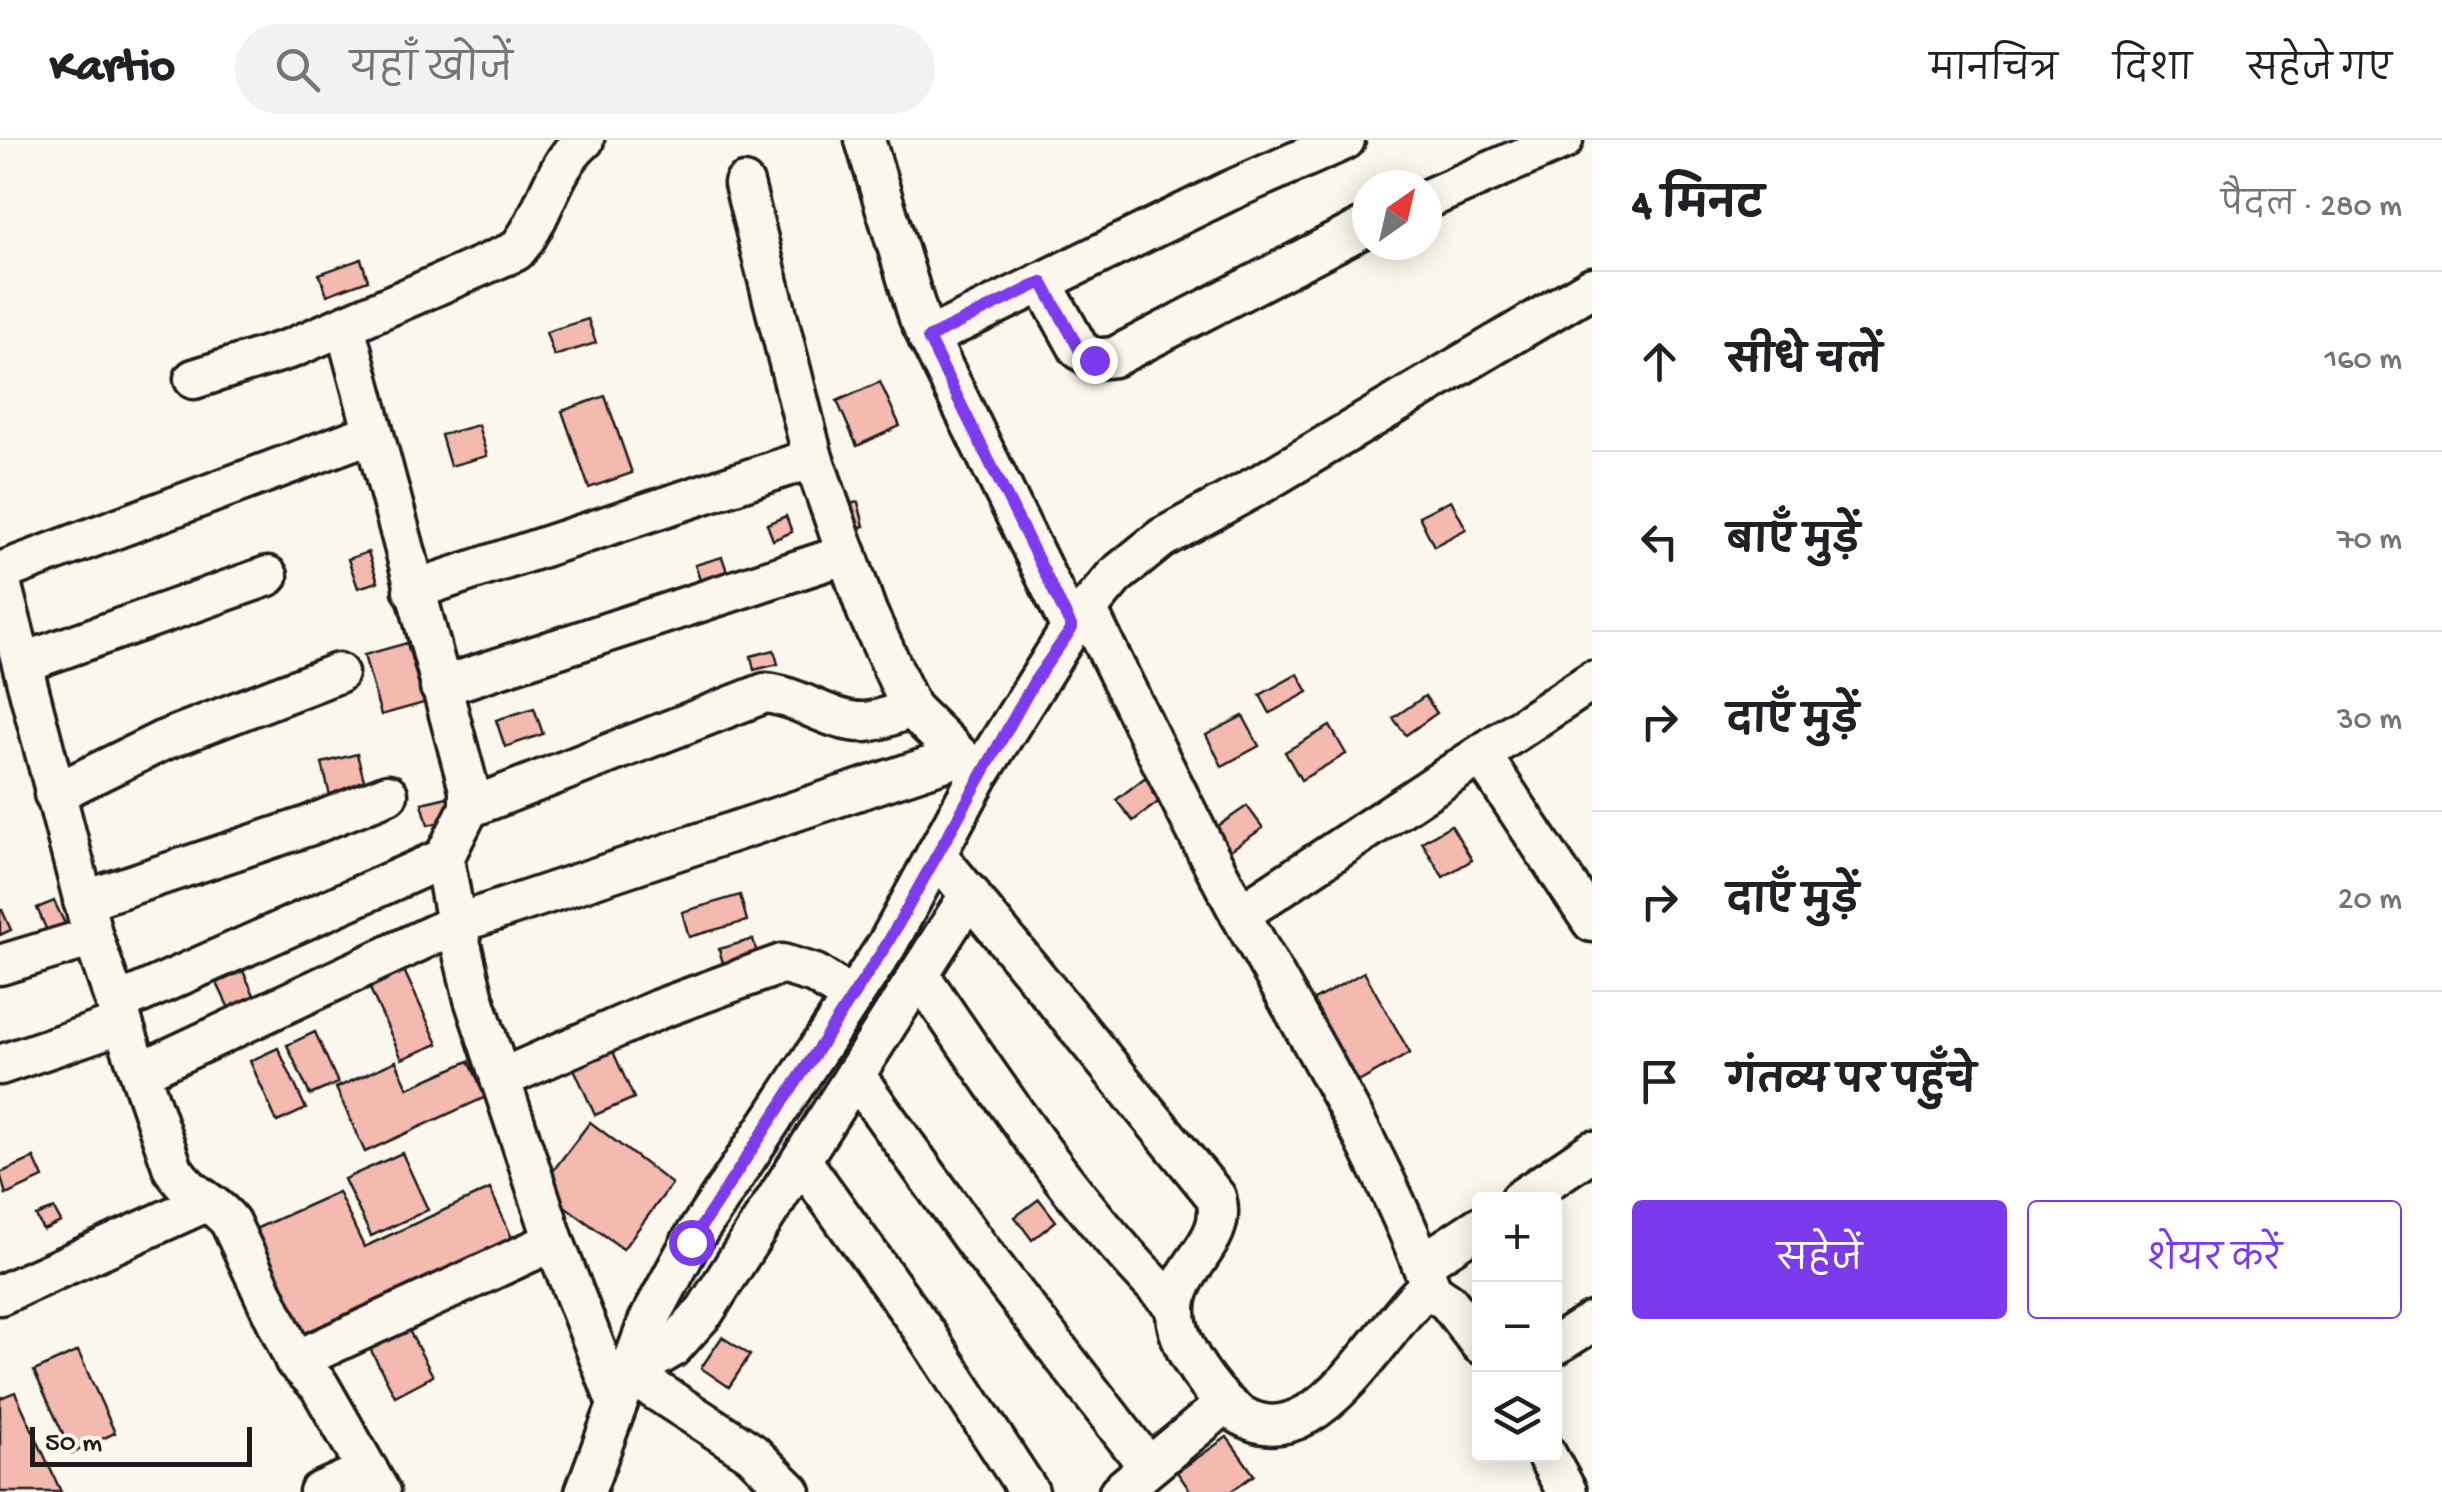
<!DOCTYPE html>
<html lang="hi">
<head>
<meta charset="utf-8">
<style>
	body { margin:0; font-family:"Gochi Hand","Playpen Sans Deva",sans-serif; background:#f2f2f2; color:#202124 }
	.controls { position:absolute; right:30px; bottom:30px; display:grid; overflow:hidden; border-radius:10px; box-shadow:0 5px 25px #0003 }
	.controls button { width:90px; height:90px; display:grid; place-items:center; padding:0; border:0; border-bottom:2px solid #e0e0e0; background:#fff; color:#202124; font:50px sans-serif }
	.compass { position:absolute; left:1352px; top:30px; width:90px; height:90px; border-radius:50%; background:#fff; box-shadow:0 5px 25px #0003; rotate:34deg }
	.scale { position:absolute; left:30px; bottom:25px; width:222px; box-sizing:border-box; padding-left:10px; border:5px solid #1c1c1c; border-top:0; font-size:28px; line-height:35px; white-space:nowrap; color:#1c1c1c; -webkit-text-stroke:8px #fbf7ec; paint-order:stroke }
	.stop { position:absolute; width:30px; height:30px; margin:-22px; border:8px solid #7c3aed; border-radius:50%; background:#fff }
	.stop.end { background:#7c3aed; border-color:#fff; box-shadow:0 2px 10px #0008 }
	.list { margin:0; padding:0; list-style:none }
	h2 { display:flex; justify-content:space-between; align-items:center; height:130px; margin:0; padding:0 40px; font-size:42px }
	h2 small { font-size:32px; font-weight:400; color:#757577 }
	.list li { display:grid; grid-template-columns:65px 1fr auto; gap:30px; align-items:center; box-sizing:border-box; height:180px; padding:0 40px; border-top:2px solid #e0e0e0 }
	.list b { display:block; font-size:38px; white-space:nowrap }
	.list em { font-size:32px; font-style:normal; color:#757577 }
	.actions { display:flex; gap:20px; padding:30px 40px }
	.actions a { flex:1; padding:22px 0; border:2px solid #7c3aed; border-radius:10px; text-align:center; font-size:35px; color:#7c3aed }
	.actions .main { background:#7c3aed; color:#fff }
	.icon { flex:none; width:55px; height:55px; fill:none; stroke:currentColor; stroke-width:2; stroke-linecap:round; stroke-linejoin:round }
	.map { position:relative; flex:none; width:1592px; height:1352px; overflow:hidden }
	header { display:flex; align-items:center; gap:60px; box-sizing:border-box; height:140px; padding:0 50px; background:#fff; border-bottom:2px solid #e0e0e0 }
	header strong { font-size:48px }
	nav { display:flex; gap:55px; margin-inline-start:auto; font-size:35px }
	.search { width:700px; height:90px; background:#f2f2f2; display:flex; align-items:center; gap:25px; box-sizing:border-box; padding:0 35px; border-radius:55px; color:#757577; font-size:38px }
	main { display:flex }
	aside { flex:1; background:#fff }
	.map>svg:first-child { display:block }
</style>
</head>
<body>
<header>
<strong>Kartio</strong>
<div class="search"><svg class="icon" aria-label="search" viewBox="0 0 24 24"><circle cx="10" cy="10" r="6"/><path d="M15 15l6 6"/></svg>यहाँ खोजें</div>
<nav><a>मानचित्र</a><a>दिशा</a><a>सहेजे गए</a></nav>
</header>
<main>
<div class="map">
<svg width="1592" height="1352" viewBox="0 0 1592 1352">
	<rect width="100%" height="100%" fill="#fbf7ec"/>
	<filter id="ink" filterUnits="userSpaceOnUse"><feTurbulence type="fractalNoise" baseFrequency=".01" numOctaves="2"/><feDisplacementMap in="SourceGraphic" scale="20" xChannelSelector="R" yChannelSelector="G"/><feConvolveMatrix kernelMatrix="1 2 1 2 8 2 1 2 1" color-interpolation-filters="sRGB"/></filter>
	<g filter="url(#ink)">
		<g fill="#f4b9af" stroke="#1c1c1c" stroke-width="2.5">
			<path d="M 361,119 L 368,140 L 327,155 L 319,134 Z"/>
			<path d="M 588,179 L 596,203 L 554,216 L 546,192 Z"/>
			<path d="M 880,242 L 900,286 L 857,306 L 837,261 Z"/>
			<path d="M 605,256 L 632,333 L 589,348 L 562,271 Z"/>
			<path d="M 478,285 L 487,316 L 450,326 L 441,295 Z"/>
			<path d="M 1451,360 L 1466,389 L 1434,406 L 1419,376 Z"/>
			<path d="M 858,362 L 864,386 L 844,391 L 837,367 Z"/>
			<path d="M 786,376 L 792,392 L 773,400 L 767,384 Z"/>
			<path d="M 368,412 L 378,442 L 358,448 L 348,419 Z"/>
			<path d="M 722,417 L 732,446 L 705,455 L 695,425 Z"/>
			<path d="M 407,503 L 424,563 L 381,575 L 364,515 Z"/>
			<path d="M 774,510 L 778,524 L 754,530 L 751,516 Z"/>
			<path d="M 1298,534 L 1308,552 L 1270,573 L 1260,555 Z"/>
			<path d="M 1425,556 L 1437,573 L 1406,595 L 1393,578 Z"/>
			<path d="M 534,568 L 543,594 L 505,607 L 496,580 Z"/>
			<path d="M 1243,576 L 1259,606 L 1222,626 L 1206,595 Z"/>
			<path d="M 1330,586 L 1346,614 L 1301,640 L 1285,612 Z"/>
			<path d="M 357,614 L 368,655 L 332,664 L 322,623 Z"/>
			<path d="M 1152,632 L 1169,654 L 1133,681 L 1116,660 Z"/>
			<path d="M 451,656 L 457,678 L 428,685 L 422,663 Z"/>
			<path d="M 1247,666 L 1263,688 L 1220,717 L 1205,695 Z"/>
			<path d="M 1451,685 L 1472,720 L 1443,737 L 1422,702 Z"/>
			<path d="M 740,755 L 747,781 L 689,797 L 682,772 Z"/>
			<path d="M 54,761 L 69,792 L 51,800 L 37,768 Z"/>
			<path d="M 2,770 L 11,790 L 0,795 L 0,771 Z"/>
			<path d="M 753,799 L 761,828 L 727,837 L 719,809 Z"/>
			<path d="M 401,824 L 438,904 L 402,919 L 366,840 Z"/>
			<path d="M 243,831 L 260,868 L 234,879 L 217,843 Z"/>
			<path d="M 1364,832 L 1410,913 L 1353,945 L 1307,864 Z"/>
			<path d="M 315,892 L 338,943 L 310,955 L 287,905 Z"/>
			<path d="M 610,905 L 634,958 L 595,975 L 571,922 Z"/>
			<path d="M 278,908 L 306,969 L 277,982 L 250,921 Z"/>
			<path d="M 396,921 L 408,948 L 469,921 L 486,957 L 365,1012 L 336,948 Z"/>
			<path d="M 590,982 L 672,1044 L 623,1109 L 540,1048 Z"/>
			<path d="M 402,1013 L 428,1070 L 371,1096 L 344,1039 Z"/>
			<path d="M 34,1018 L 43,1038 L 6,1055 L 0,1033 Z"/>
			<path d="M 490,1049 L 518,1111 L 298,1210 L 244,1094 L 338,1052 L 364,1107 Z"/>
			<path d="M 1039,1059 L 1056,1081 L 1032,1100 L 1015,1077 Z"/>
			<path d="M 54,1069 L 61,1082 L 43,1090 L 36,1076 Z"/>
			<path d="M 402,1177 L 433,1236 L 395,1256 L 364,1197 Z"/>
			<path d="M 722,1197 L 750,1215 L 729,1247 L 701,1228 Z"/>
			<path d="M 78,1211 L 115,1293 L 72,1313 L 34,1231 Z"/>
			<path d="M 15,1252 L 61,1352 L 0,1352 L 0,1258 Z"/>
			<path d="M 1227,1297 L 1254,1335 L 1230,1352 L 1191,1352 L 1177,1332 Z"/>
		</g>
		<g fill="none" stroke-linecap="round" stroke-linejoin="round">
			<g stroke="#1c1c1c" stroke-width="45">
				<g id="minor">
					<path d="M 865,0 L 919,178 L 1071,488"/>
					<path d="M 744,44 L 813,318 L 867,472 L 911,568 L 974,630"/>
					<path d="M 1427,59 L 1563,0"/>
					<path d="M 1042,142 L 1079,209 L 1094,219 L 1114,217 L 1367,86"/>
					<path d="M 345,186 L 469,649 L 469,668 L 444,718 L 456,784 L 474,859 L 554,1101 L 617,1264"/>
					<path d="M 928,198 L 1229,51 L 1345,0"/>
					<path d="M 194,239 L 292,208 L 516,111 C 545,78 550,29 584,0"/>
					<path d="M 0,432 L 372,293"/>
					<path d="M 0,439 L 93,797 L 173,1029 C 195,1061 211,1058 230,1082 L 295,1221 L 319,1245 L 380,1352"/>
					<path d="M 413,450 L 813,318"/>
					<path d="M 1087,469 C 1135,567 1181,665 1233,761 C 1303,889 1382,1014 1432,1151"/>
					<path d="M 22,523 L 268,436"/>
					<path d="M 440,547 L 847,414"/>
					<path d="M 1482,616 L 1592,782"/>
					<path d="M 54,654 L 162,601 L 338,533"/>
					<path d="M 469,668 L 765,553 C 800,556 830,583 865,582 C 880,581 897,573 911,568"/>
					<path d="M 936,714 L 1216,1057 C 1229,1103 1176,1126 1176,1169 C 1175,1199 1196,1229 1214,1251 C 1296,1349 1368,1207 1419,1155 L 1432,1151 L 1448,1162 L 1480,1204"/>
					<path d="M 83,761 L 308,686 L 388,654"/>
					<path d="M 1240,774 L 1592,541"/>
					<path d="M 0,825 L 93,797"/>
					<path d="M 919,834 C 998,950 1074,1067 1175,1166"/>
					<path d="M 116,864 L 444,718"/>
					<path d="M 0,925 L 123,883"/>
					<path d="M 140,932 L 456,784 L 958,617"/>
					<path d="M 855,935 L 980,1109 L 1148,1326"/>
					<path d="M 500,939 L 659,869 L 782,824 L 815,834 L 852,858"/>
					<path d="M 801,1020 L 926,1194 L 1029,1352"/>
					<path d="M 1519,1060 L 1592,1011"/>
					<path d="M 1422,1124 L 1480,1086"/>
					<path d="M 0,1155 L 204,1063"/>
					<path d="M 1554,1206 L 1592,1182"/>
					<path d="M 295,1221 L 554,1101"/>
					<path d="M 1546,1314 L 1567,1352"/>
					<path d="M 319,1352 L 368,1330"/>
					<path d="M 585,1352 L 648,1182 L 691,1102 L 887,805 L 979,635 L 1071,488 L 1115,436 L 1162,398 L 1266,341 L 1592,147"/>
					<path d="M 791,1352 L 752,1313 L 629,1233 L 672,1208 L 705,1171 L 970,754"/>
					<path d="M 1119,1352 L 1225,1264"/>
				</g>
			</g>
			<use href="#minor" stroke="#fbf7ec" stroke-width="38"/>
		</g>
	</g>
	<g fill="none" stroke-linecap="round" stroke-linejoin="round" filter="url(#ink)">
		<path stroke="#7c3aed" stroke-width="12" d="M 691,1102 L 887,804 L 1034,542 L 1072,488 L 928,198 L 1042,142 L 1079,209 L 1094,220"/>
	</g>
</svg>
<div class="controls">
<button>+</button>
<button>−</button>
<button><svg class="icon" aria-label="layers" viewBox="0 0 24 24"><path d="M12 4l9 5-9 5-9-5zM3 14l9 5 9-5"/></svg></button>
</div>
<svg class="compass" viewBox="-18 -18 36 36"><path d="M0-13l5 13h-10z" fill="#e53935"/><path d="M0 13l5-13h-10z" fill="#757577"/></svg>
<div class="scale">50 m</div>
<div class="stop" style="left:691px;top:1102px"></div>
<div class="stop end" style="left:1094px;top:220px"></div>
</div>
<aside>
<h2>4 मिनट<small>पैदल · 280 m</small></h2>
<ul class="list">
<li><svg class="icon" aria-label="ahead" viewBox="0 0 24 24"><path d="M12 20V5M6 11l6-6 6 6"/></svg><div><b>सीधे चलें</b></div><em>160 m</em></li>
<li><svg class="icon" aria-label="left" viewBox="0 0 24 24"><path d="M17 20v-9H6M10 6l-5 5 5 5"/></svg><div><b>बाएँ मुड़ें</b></div><em>70 m</em></li>
<li><svg class="icon" aria-label="right" viewBox="0 0 24 24"><path d="M7 20v-9h11M14 6l5 5-5 5"/></svg><div><b>दाएँ मुड़ें</b></div><em>30 m</em></li>
<li><svg class="icon" aria-label="right" viewBox="0 0 24 24"><path d="M7 20v-9h11M14 6l5 5-5 5"/></svg><div><b>दाएँ मुड़ें</b></div><em>20 m</em></li>
<li><svg class="icon" aria-label="arrive" viewBox="0 0 24 24"><path d="M6 21V4h12l-3 4 3 4H6"/></svg><div><b>गंतव्य पर पहुँचे</b></div></li>
</ul>
<div class="actions"><a class="main">सहेजें</a><a>शेयर करें</a></div>
</aside>
</main>
</body>
</html>
